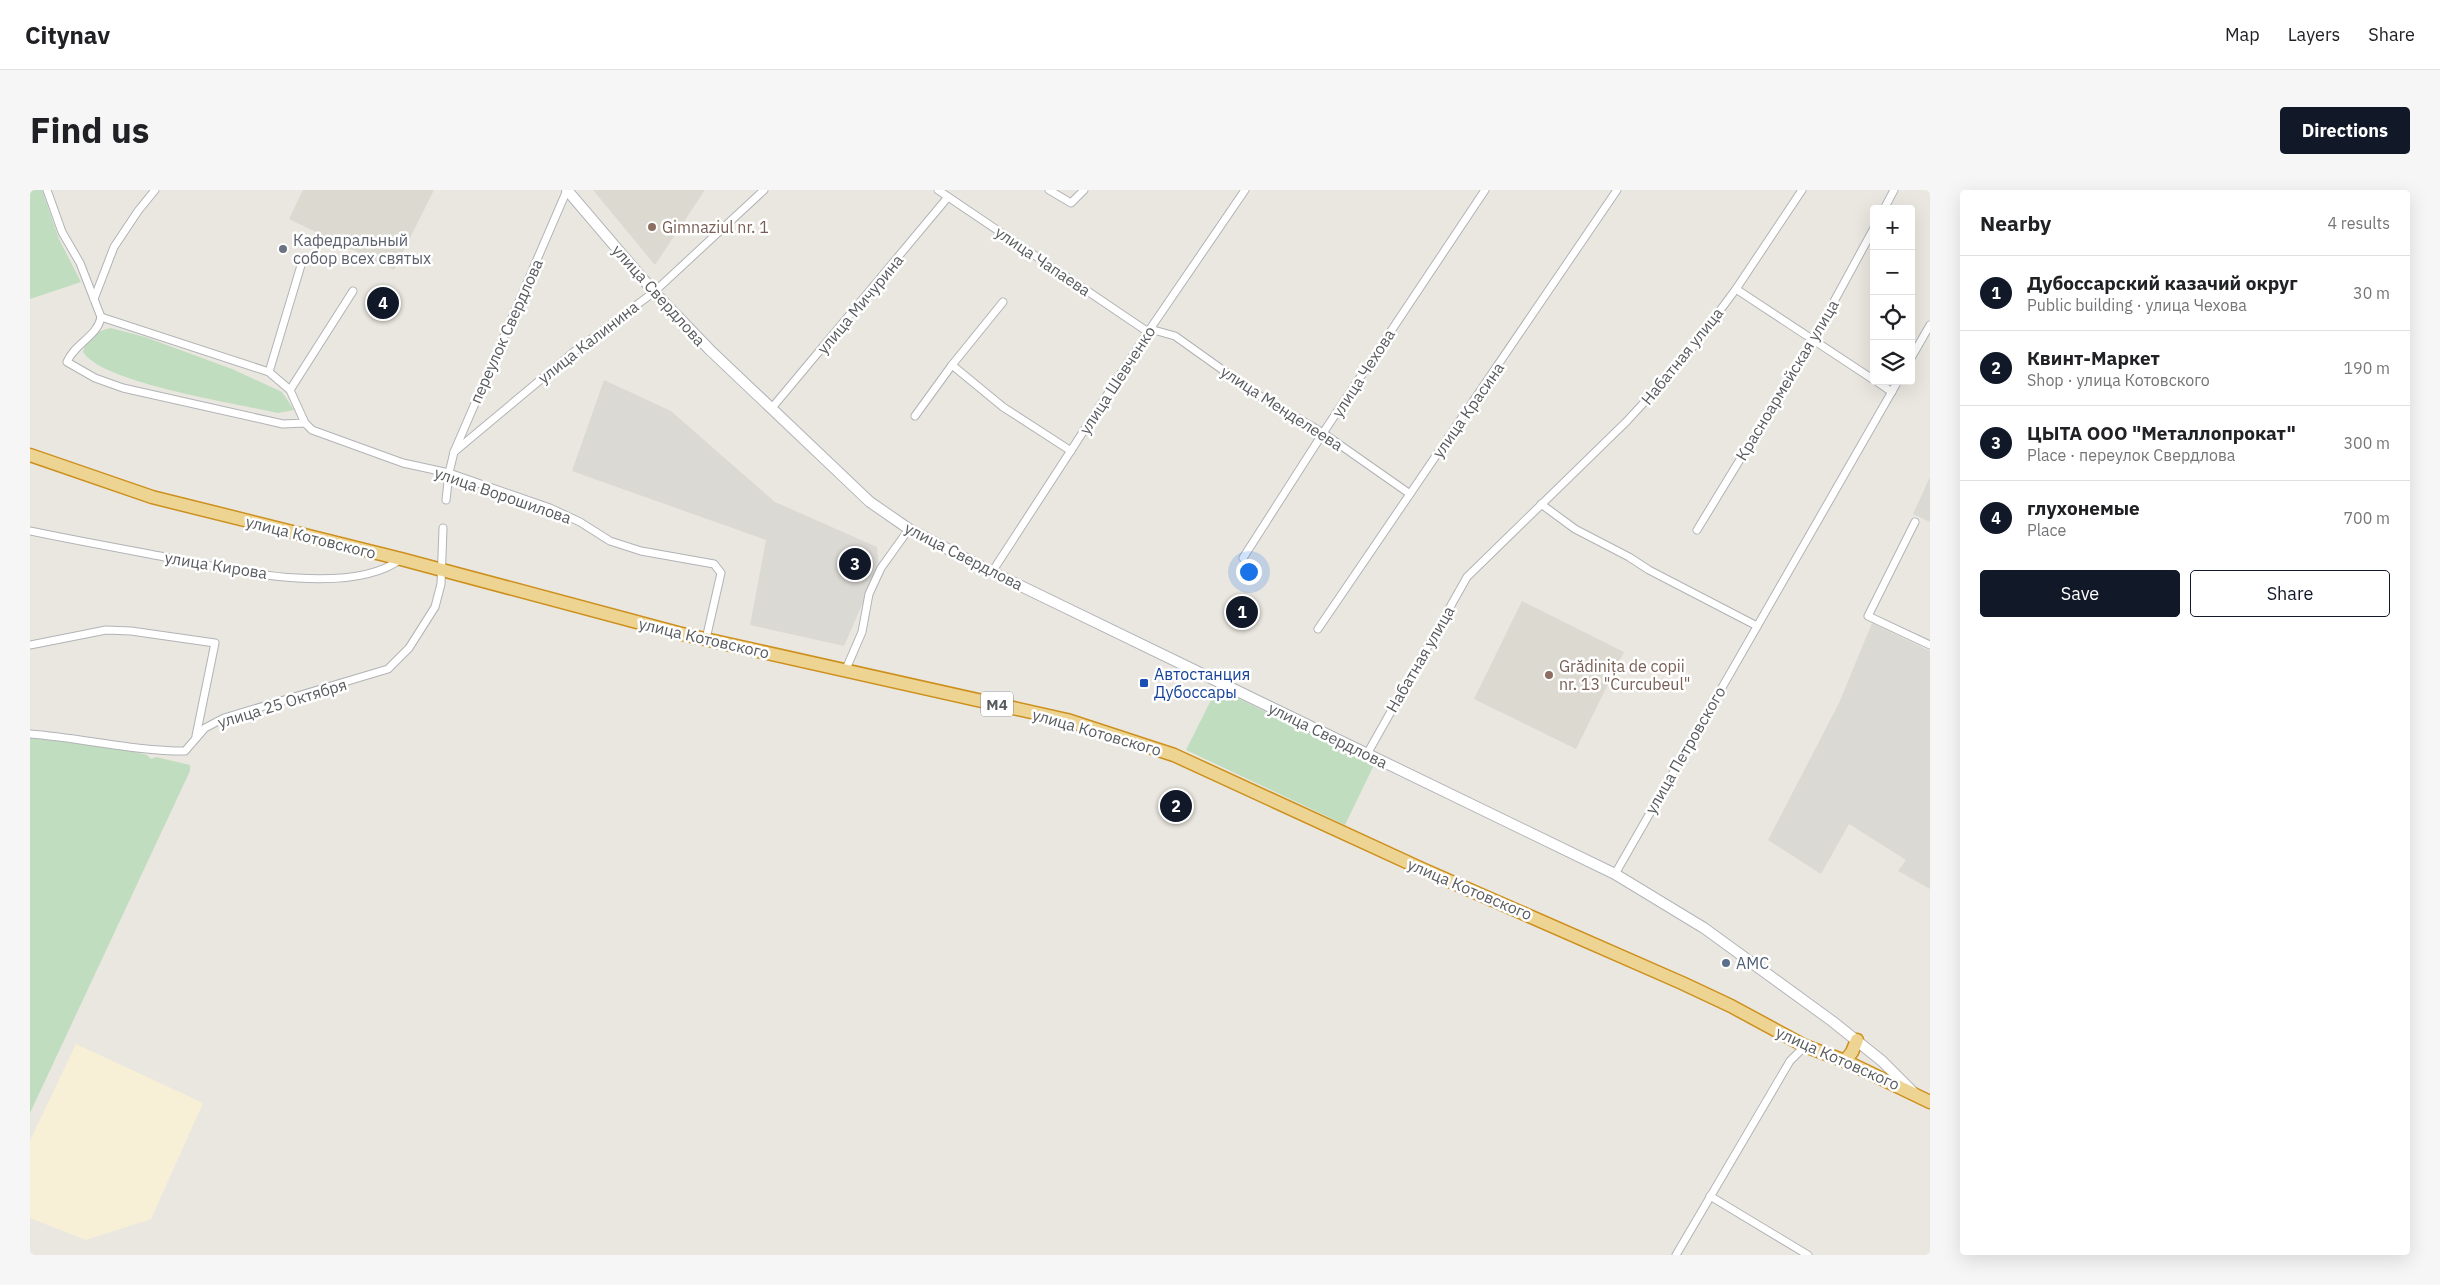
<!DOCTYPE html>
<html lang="en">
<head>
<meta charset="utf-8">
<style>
	body { margin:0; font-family:"IBM Plex Sans",sans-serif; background:#f6f6f6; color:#202124 }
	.controls { position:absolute; right:15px; top:15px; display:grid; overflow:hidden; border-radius:5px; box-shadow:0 5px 20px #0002 }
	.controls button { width:45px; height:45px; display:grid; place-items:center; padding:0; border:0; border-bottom:1px solid #e0e0e0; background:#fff; color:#202124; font:25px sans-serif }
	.you { position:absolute; left:1218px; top:381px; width:18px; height:18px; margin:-12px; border:4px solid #fff; border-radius:50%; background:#1a73e8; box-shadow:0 0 0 8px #1a73e833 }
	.badge { display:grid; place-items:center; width:32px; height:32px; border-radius:50%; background:#111827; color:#fff; font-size:16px; font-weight:700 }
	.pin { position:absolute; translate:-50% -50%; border:2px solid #fff; box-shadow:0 1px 5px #0006 }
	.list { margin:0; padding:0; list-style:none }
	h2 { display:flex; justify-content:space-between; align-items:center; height:65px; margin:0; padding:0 20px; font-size:21px }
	h2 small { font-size:16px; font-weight:400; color:#757577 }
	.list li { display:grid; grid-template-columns:32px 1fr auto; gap:15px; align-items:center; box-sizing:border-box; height:75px; padding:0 20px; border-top:1px solid #e0e0e0 }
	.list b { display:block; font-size:19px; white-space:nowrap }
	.list p { margin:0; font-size:16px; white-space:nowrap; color:#757577 }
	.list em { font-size:16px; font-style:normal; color:#757577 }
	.actions { display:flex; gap:10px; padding:15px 20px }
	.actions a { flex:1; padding:11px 0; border:1px solid #111827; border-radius:5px; text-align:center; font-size:18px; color:#111827 }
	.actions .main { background:#111827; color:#fff }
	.icon { flex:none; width:28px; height:28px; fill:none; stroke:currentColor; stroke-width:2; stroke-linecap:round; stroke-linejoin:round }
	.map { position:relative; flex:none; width:1900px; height:1065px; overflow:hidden; border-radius:5px }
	header { display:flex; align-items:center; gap:30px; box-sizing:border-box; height:70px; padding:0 25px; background:#fff; border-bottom:1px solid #e0e0e0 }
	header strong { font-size:24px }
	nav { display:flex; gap:28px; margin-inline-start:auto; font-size:18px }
	.intro { display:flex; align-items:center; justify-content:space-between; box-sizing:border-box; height:120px; padding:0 30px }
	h1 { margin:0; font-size:35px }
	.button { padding:12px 22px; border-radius:5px; background:#111827; color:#fff; font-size:18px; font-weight:700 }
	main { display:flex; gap:30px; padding:0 30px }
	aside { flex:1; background:#fff; border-radius:5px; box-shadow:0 5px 20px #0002 }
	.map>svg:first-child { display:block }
</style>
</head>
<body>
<header>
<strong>Citynav</strong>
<nav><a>Map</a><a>Layers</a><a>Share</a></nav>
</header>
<div class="intro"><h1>Find us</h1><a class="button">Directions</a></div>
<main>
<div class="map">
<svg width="1900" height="1065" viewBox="0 0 1900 1065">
	<rect width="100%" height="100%" fill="#eae7e0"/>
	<path fill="#f8efd7" d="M 46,854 L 173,913 L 121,1029 L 56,1050 L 0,1028 L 0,951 Z"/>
	<g fill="#dbd9d4">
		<path d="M 574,190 L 641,221 L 745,312 L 847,357 L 849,376 L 814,456 L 720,435 L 736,350 L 542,281 Z"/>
		<path d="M 1900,287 L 1900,332 L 1883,324 Z"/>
		<path d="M 1842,433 L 1900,461 L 1900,699 L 1868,681 L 1876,670 L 1819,634 L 1791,684 L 1738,650 L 1809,513 Z"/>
	</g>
	<g fill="#dcd9d1">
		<path d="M 273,0 L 404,0 L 364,80 L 259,29 Z"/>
		<path d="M 563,0 L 675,0 L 625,75 Z"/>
		<path d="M 1492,411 L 1594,462 L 1546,559 L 1444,509 Z"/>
	</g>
	<g fill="#c0debf">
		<path d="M 0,0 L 12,0 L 29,49 L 51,92 L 0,109 Z"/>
		<path d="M 81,138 L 115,147 L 202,179 L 252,202 L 264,220 L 248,223 C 209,214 72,193 53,162 C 56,149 68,140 81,138 Z"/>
		<path d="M 1187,498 L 1344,575 L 1315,635 L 1156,560 Z"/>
		<path d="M 0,547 C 40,550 79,555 117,565 L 121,569 L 126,567 L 160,575 L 160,581 L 0,923 Z"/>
	</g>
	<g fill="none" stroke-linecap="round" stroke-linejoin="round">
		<g stroke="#b1b3b6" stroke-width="9">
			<g id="street">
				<path d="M 17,0 L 32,42 L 50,73 L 71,127"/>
				<path d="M 908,0 L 1118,142"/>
				<path d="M 1019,0 L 1041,13 L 1054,0"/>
				<path d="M 1854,19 L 1864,0"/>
				<path d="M 1706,99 L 1844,190"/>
				<path d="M 64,109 L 84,57 L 108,21 L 125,0"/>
				<path d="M 1120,139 L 1145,146 L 1225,203 L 1293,243 L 1380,304"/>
				<path d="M 1881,168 L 1900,135"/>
				<path d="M 922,175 L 973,217 L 1041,261"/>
				<path d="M 239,182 L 272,72"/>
				<path d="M 1846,191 L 1862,202"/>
				<path d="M 260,200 L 323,101"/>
				<path d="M 741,219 L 918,7"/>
				<path d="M 885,226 L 922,175 L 973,112"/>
				<path d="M 275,233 L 253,234 L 93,198 L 65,188 L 37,172 C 44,154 68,146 71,127 L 239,182 L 260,200 L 275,233 L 282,240 L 373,273 L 419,283 L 520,318 L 550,332 L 580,351 L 611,361 L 684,374 L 691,383 L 676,449"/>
				<path d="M 424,262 L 545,161 L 624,102 L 734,0"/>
				<path d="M 416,310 L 419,283 L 424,262 L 537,0"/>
				<path d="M 1511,314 L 1545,339 L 1599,367 L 1619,380 L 1727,436"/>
				<path d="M 1885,332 L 1838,426 L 1900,455"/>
				<path d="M 1667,340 L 1783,150 L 1844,38"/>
				<path d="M 0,341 C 43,350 87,358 130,366 C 192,378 318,409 371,369"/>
				<path d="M 1213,368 L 1293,243 L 1455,0"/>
				<path d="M 962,382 L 1118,142 L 1215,0"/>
				<path d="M 1288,439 L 1587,0"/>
				<path d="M 0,455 L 76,440 L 101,441 L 185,453 L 166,546"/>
				<path d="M 816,479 L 832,442 L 839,404 L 851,378 L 879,339"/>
				<path d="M 0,544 C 52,548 103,561 155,561 L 175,538 L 194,528 L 358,479 L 379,458 L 405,417 L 411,394 L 413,338"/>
				<path d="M 1337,564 L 1437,387 L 1597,231 L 1653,170 L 1706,99 L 1772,0"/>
				<path d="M 1585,684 L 1868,191"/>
				<path d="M 1680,1006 L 1778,1065"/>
				<path d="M 1646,1065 L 1760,871 L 1775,856"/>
			</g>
		</g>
		<g stroke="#b2b5b9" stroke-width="12">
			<path id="secondary" d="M 537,0 L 624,102 L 680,160 L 840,312 L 879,339 L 962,382 L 1585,684 L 1674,738 L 1802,831 L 1852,871 L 1883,902"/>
		</g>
		<g stroke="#cd901d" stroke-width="15">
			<g id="highway">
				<path d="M 0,265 L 122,307 L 371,369 L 648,443 L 1037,530 L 1144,565 L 1392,679 L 1652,793 L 1701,816 L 1775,856 L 1815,871 L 1900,912"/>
				<path d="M 1815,871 L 1822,862 L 1827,850"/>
			</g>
		</g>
		<use href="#street" stroke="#fff" stroke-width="7"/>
		<use href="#secondary" stroke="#fff" stroke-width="10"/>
		<use href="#highway" stroke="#eed493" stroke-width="12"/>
	</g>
	<g fill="#8d6e63" stroke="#fff" stroke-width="2">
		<circle cx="622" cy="37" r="5"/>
		<circle cx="1519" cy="485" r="5"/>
	</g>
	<circle fill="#6b7280" stroke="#fff" stroke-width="2" cx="253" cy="59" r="5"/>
	<rect fill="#1a4fb4" stroke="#fff" stroke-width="2" x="1109" y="488" width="10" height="10" rx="2.5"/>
	<circle fill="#5c6f8a" stroke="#fff" stroke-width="2" cx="1696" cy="773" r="5"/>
	<g text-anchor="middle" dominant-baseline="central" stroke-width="5" stroke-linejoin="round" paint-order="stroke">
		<rect fill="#fff" stroke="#8b8d8f" stroke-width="1" x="951" y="501.5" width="32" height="25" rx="4"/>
		<g font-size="15" font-weight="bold" fill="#595c5f">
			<text x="967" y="514">M4</text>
		</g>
		<g font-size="16" fill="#785e54" stroke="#fff" text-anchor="start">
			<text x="632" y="37">Gimnaziul nr. 1</text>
			<text x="1529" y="476">Grădinița de copii<tspan x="1529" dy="18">nr. 13 "Curcubeul"</tspan></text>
		</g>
		<g font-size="16" fill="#5b616d" stroke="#fff" text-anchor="start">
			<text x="263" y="50">Кафедральный<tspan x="263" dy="18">собор всех святых</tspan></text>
		</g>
		<g font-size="16" fill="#595c5f" stroke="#fff">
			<text transform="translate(1013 71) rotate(34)">улица Чапаева</text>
			<text transform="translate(629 105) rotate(48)">улица Свердлова</text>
			<text transform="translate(830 114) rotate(-50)">улица Мичурина</text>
			<text transform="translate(476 141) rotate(-66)">переулок Свердлова</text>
			<text transform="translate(558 152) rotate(-38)">улица Калинина</text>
			<text transform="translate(1652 166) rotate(-51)">Набатная улица</text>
			<text transform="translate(1333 183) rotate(-57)">улица Чехова</text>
			<text transform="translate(1087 190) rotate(-57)">улица Шевченко</text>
			<text transform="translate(1757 190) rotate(-59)">Красноармейская улица</text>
			<text transform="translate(1252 218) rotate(33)">улица Менделеева</text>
			<text transform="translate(1438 220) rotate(-55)">улица Красина</text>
			<text transform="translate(473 305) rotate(19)">улица Ворошилова</text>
			<text transform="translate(281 347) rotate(14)">улица Котовского</text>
			<text transform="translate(934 366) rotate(27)">улица Свердлова</text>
			<text transform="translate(186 375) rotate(9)">улица Кирова</text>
			<text transform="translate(674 448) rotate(13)">улица Котовского</text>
			<text transform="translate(1390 469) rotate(-60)">Набатная улица</text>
			<text transform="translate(252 513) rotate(-17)">улица 25 Октября</text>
			<text transform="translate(1067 542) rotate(16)">улица Котовского</text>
			<text transform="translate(1298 545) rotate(26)">улица Свердлова</text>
			<text transform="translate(1655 560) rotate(-60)">улица Петровского</text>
			<text transform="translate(1440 699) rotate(23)">улица Котовского</text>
			<text transform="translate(1808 868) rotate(24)">улица Котовского</text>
		</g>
		<g font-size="16" fill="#164399" stroke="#fff" text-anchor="start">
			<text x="1124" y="484">Автостанция<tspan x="1124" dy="18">Дубоссары</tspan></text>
		</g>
		<g font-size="16" fill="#4e5e75" stroke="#fff" text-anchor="start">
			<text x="1706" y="773">AMC</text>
		</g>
	</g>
</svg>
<div class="controls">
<button>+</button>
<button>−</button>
<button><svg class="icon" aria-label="locate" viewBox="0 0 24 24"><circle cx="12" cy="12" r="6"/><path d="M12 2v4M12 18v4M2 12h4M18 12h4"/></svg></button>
<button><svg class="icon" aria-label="layers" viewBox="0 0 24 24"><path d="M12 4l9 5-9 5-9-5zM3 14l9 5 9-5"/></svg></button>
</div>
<div class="you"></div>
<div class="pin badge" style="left:1212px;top:422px">1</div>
<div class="pin badge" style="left:1146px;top:616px">2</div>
<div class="pin badge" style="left:825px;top:374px">3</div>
<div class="pin badge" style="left:353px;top:113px">4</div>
</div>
<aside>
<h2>Nearby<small>4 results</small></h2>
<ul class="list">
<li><span class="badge">1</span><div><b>Дубоссарский казачий округ</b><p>Public building · улица Чехова</p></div><em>30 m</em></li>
<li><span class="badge">2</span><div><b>Квинт-Маркет</b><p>Shop · улица Котовского</p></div><em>190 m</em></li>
<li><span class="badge">3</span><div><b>ЦЫТА ООО &quot;Металлопрокат&quot;</b><p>Place · переулок Свердлова</p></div><em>300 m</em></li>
<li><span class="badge">4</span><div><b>глухонемые</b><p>Place</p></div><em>700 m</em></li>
</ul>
<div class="actions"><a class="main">Save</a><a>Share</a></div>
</aside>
</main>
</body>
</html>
